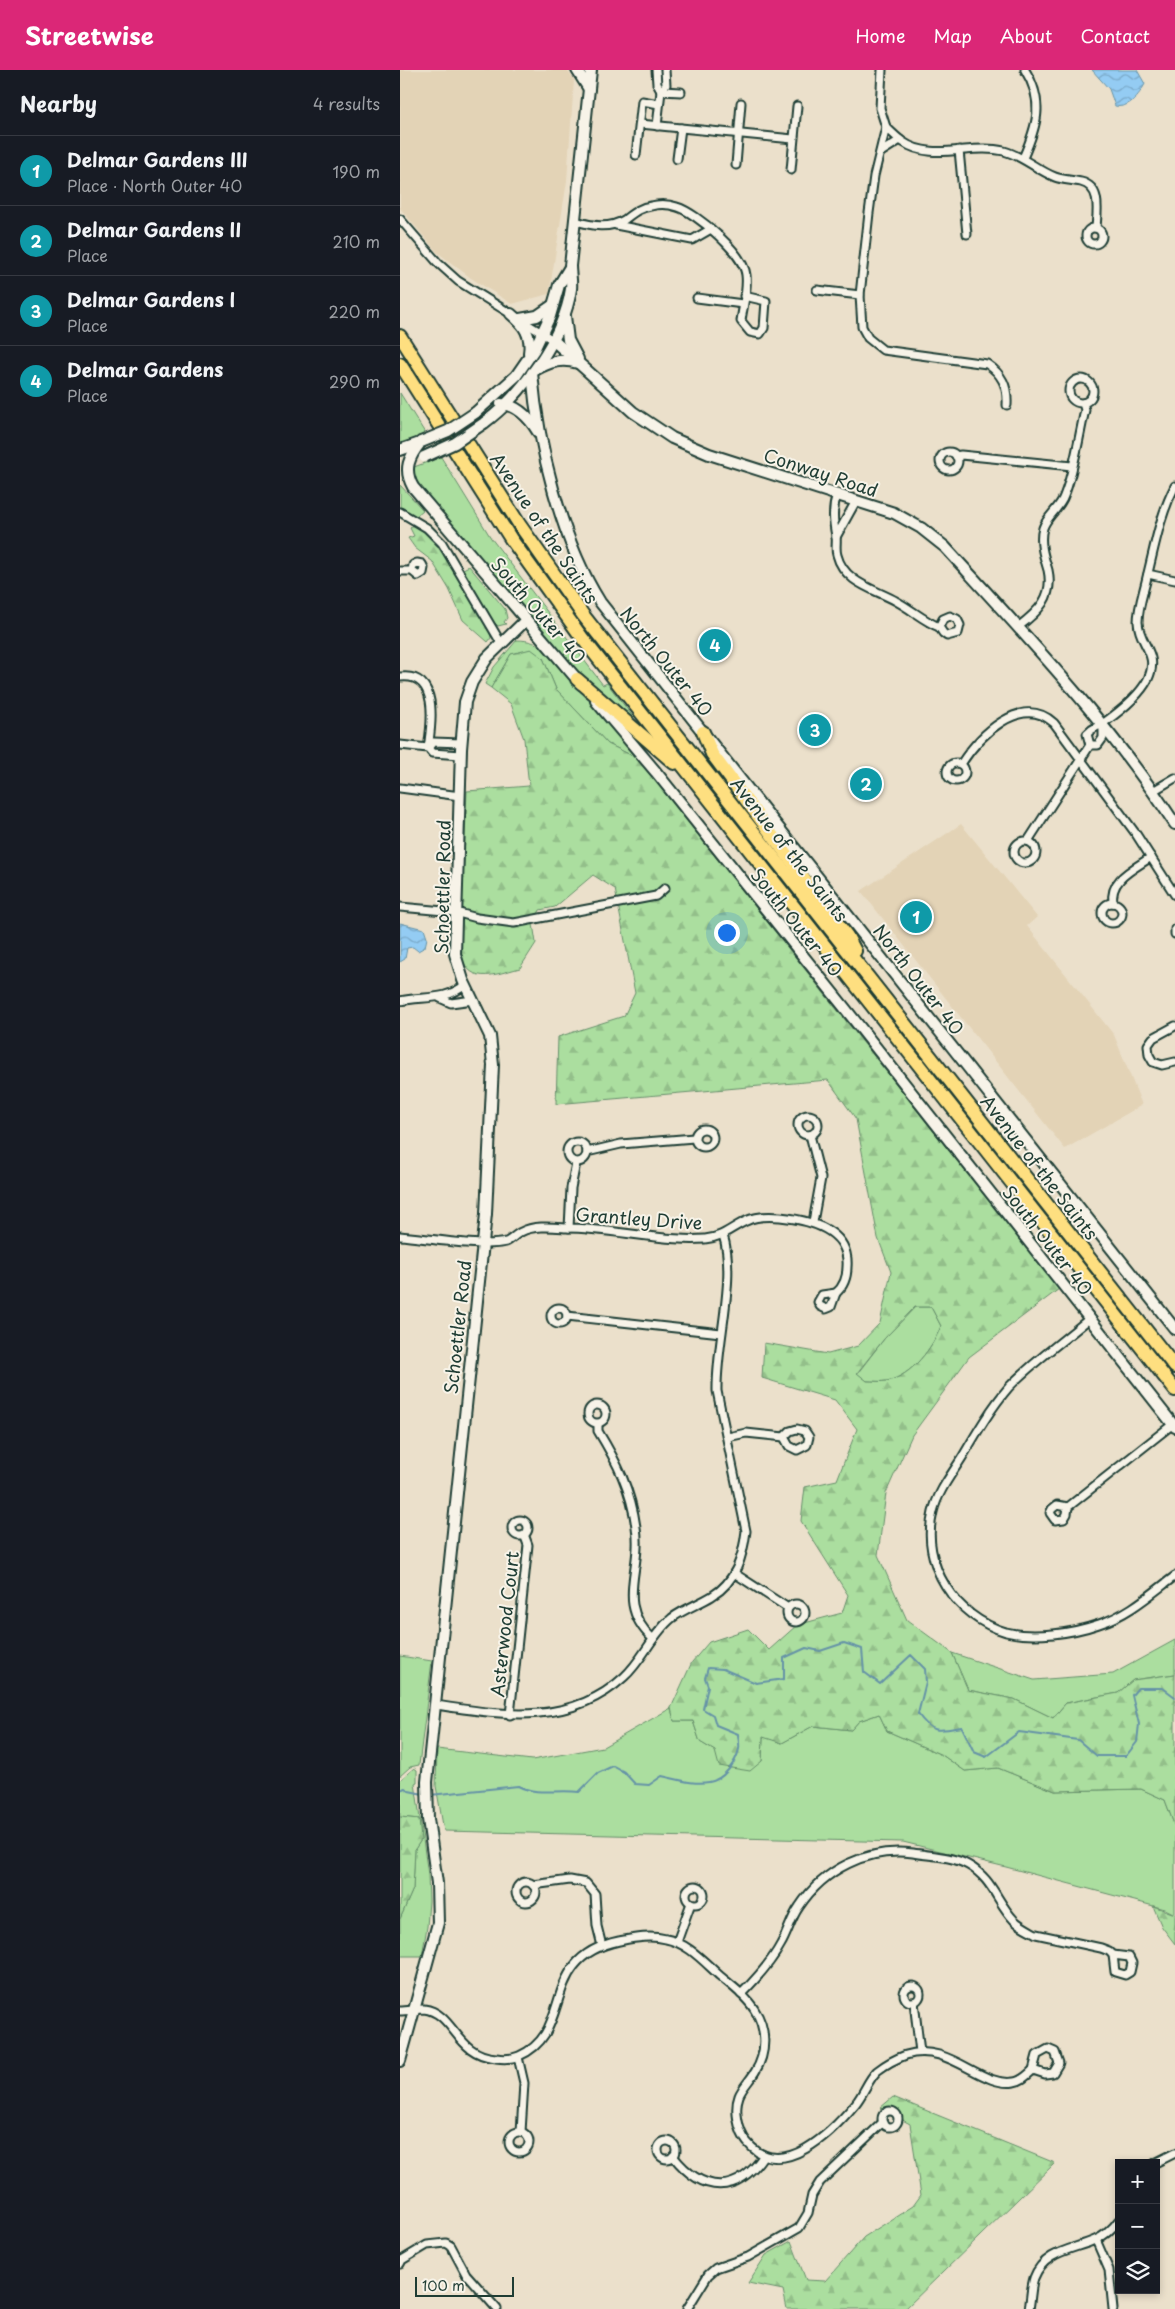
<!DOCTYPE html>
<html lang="en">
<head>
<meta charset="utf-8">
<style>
	body { margin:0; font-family:"Playpen Sans",sans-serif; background:#20242c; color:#f1f3f6 }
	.controls { position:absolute; right:15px; bottom:15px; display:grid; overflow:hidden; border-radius:0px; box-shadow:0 2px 8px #0003 }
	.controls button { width:45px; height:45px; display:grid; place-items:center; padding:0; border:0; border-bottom:1px solid #363941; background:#171b24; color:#f1f3f6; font:25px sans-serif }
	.scale { position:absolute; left:15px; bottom:12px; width:99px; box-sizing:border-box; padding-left:5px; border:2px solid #1f3d34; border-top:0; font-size:14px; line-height:18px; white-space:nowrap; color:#1f3d34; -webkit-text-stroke:4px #f7f3e8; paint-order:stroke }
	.you { position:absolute; left:326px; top:862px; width:18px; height:18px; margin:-12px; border:4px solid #fff; border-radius:50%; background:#1a73e8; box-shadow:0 0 0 8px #1a73e833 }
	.badge { display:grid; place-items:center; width:32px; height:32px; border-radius:50%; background:#db2777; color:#fff; font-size:16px; font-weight:700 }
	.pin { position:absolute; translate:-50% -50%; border:2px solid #fff; box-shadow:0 1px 5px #0006 }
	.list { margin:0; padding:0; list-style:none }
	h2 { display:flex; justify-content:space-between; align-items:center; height:65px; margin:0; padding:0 20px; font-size:21px }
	h2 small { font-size:16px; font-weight:400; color:#9ea1a6 }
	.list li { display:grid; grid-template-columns:32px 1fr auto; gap:15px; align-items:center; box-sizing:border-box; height:70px; padding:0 20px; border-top:1px solid #363941 }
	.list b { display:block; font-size:19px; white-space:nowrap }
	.list p { margin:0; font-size:16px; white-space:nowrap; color:#9ea1a6 }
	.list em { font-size:16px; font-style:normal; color:#9ea1a6 }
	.icon { flex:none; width:28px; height:28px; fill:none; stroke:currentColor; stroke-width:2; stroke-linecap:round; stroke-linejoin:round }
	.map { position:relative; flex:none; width:775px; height:2239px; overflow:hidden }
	header { display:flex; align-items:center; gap:30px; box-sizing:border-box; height:70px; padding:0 25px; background:#db2777; color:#fff }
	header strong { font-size:24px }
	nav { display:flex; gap:28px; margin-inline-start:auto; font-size:18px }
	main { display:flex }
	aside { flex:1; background:#171b24 }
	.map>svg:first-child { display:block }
</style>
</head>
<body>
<header>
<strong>Streetwise</strong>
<nav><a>Home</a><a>Map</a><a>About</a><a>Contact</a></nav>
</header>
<main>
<aside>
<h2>Nearby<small>4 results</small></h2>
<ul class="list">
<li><span class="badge" style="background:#0f9aa8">1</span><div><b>Delmar Gardens III</b><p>Place · North Outer 40</p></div><em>190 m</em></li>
<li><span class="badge" style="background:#0f9aa8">2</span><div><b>Delmar Gardens II</b><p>Place</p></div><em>210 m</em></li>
<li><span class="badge" style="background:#0f9aa8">3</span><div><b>Delmar Gardens I</b><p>Place</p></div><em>220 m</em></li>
<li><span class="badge" style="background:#0f9aa8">4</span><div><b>Delmar Gardens</b><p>Place</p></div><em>290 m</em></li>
</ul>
</aside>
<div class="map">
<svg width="775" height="2239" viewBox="0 0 775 2239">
	<defs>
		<pattern id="forest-firs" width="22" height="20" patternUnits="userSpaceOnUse" patternTransform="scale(1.25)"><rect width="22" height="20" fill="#abde9f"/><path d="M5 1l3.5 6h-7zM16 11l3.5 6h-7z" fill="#93bf8a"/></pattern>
		<pattern id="water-waves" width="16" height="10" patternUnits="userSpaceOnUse" patternTransform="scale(1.25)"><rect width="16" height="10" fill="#94ccf3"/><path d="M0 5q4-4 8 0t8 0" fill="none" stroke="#78a7c6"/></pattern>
	</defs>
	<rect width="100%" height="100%" fill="#ebe0cb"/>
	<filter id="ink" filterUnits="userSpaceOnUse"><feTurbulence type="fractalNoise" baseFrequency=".02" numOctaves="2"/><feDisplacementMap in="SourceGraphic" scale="10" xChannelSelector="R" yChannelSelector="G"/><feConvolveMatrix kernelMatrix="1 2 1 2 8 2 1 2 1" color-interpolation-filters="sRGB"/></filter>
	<g filter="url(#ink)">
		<g fill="#e3d3b6">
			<path d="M 0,0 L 167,0 L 174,10 L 167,111 L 149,224 L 112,234 L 71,208 L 37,182 L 0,138 Z"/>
			<path d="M 561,754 L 637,847 L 627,856 L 714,965 L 742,1035 L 665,1079 L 461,821 Z"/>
		</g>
		<g fill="#abde9f" stroke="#658e6a">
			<path d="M 0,323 L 25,363 L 18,367 L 18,370 L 0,374 Z"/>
			<path d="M 41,387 L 91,468 L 203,615 L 207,613 L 234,648 L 231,652 L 169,592 L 19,415 L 14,405 L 14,397 Z"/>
			<path d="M 0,415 L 23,440 L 16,446 L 0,438 Z"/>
			<path d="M 69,496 L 105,539 L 107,548 L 104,552 L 106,554 L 98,556 L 92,550 L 63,499 Z"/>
			<path d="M 117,570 C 129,570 137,573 146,580 L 237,688 L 208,674 L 156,619 L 143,588 L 111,584 L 91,618 L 85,614 L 94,597 Z"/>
			<path d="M 515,1237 L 531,1237 L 541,1256 C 533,1277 512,1306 487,1311 C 481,1312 473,1311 467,1311 L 457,1304 L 484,1269 Z"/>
			<path d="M 775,1570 L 775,1604 L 733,1610 L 718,1623 L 666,1633 L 653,1648 L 614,1629 L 568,1620 L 552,1583 L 634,1610 L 713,1604 Z"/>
			<path d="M 0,1586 L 32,1591 L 19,1695 L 10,1697 L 0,1706 Z"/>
			<path d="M 271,1638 L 274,1651 L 293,1651 L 300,1672 L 315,1681 L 362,1691 L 363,1666 L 382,1673 L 413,1656 L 451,1660 L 459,1651 L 479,1644 L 487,1661 L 542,1685 L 565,1701 L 598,1698 L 655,1721 L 741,1719 L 765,1730 L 775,1757 L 775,1844 L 765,1839 L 606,1797 L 503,1772 L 44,1761 L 36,1716 L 37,1679 L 132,1690 L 203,1677 Z"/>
			<path d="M 14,1698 L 17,1700 L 17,1712 L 15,1713 L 28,1805 L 29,1831 L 27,1857 L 22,1886 L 0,1886 L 0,1849 L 13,1819 L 15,1779 L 21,1770 L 19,1749 L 0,1747 L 0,1710 Z"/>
		</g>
		<g fill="url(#forest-firs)" stroke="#658e6a" fill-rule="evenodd">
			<path d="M 15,454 C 50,483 68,524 90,563 L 91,568 L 88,572 L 63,550 L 49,519 L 32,491 L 15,478 L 8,468 L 14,466 L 10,458 Z"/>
			<path d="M 131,579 L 143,588 L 156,619 L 208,674 L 237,688 L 659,1219 L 569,1287 L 512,1365 L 486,1423 L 478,1485 L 507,1550 L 552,1583 L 568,1620 L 614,1629 L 653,1648 L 666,1633 L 718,1623 L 733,1610 L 775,1604 L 775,1757 L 765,1730 L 741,1719 L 655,1721 L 598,1698 L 565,1701 L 542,1685 L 487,1661 L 479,1644 L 459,1651 L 451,1660 L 413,1656 L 382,1673 L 363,1667 L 362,1691 L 350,1701 L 319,1696 L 315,1681 L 300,1672 L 293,1651 L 274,1651 L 271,1638 L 292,1592 L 309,1572 L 348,1559 L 369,1580 L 397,1555 L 442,1543 L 448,1525 L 401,1451 L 405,1417 L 437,1410 L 457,1359 L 435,1330 L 362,1308 L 364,1273 L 428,1284 L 458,1276 L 480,1253 L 491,1202 L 478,1168 L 456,1049 L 428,1010 L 156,1034 L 158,967 L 224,946 L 235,923 L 215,819 L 193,805 L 155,837 L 140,840 L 133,854 L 136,873 L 120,898 C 93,905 66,917 60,879 L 67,721 L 129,716 L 124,669 L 111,634 L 91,618 L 111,584 ZM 515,1237 L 531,1237 L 541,1256 C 533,1277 512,1306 487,1311 C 481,1312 473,1311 467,1311 L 457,1303 L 484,1269 Z"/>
			<path d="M 0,1747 L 19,1749 L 21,1770 L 15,1779 L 13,1819 L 0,1849 Z"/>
			<path d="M 753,1836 L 775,1844 L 775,1874 L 762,1857 Z"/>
			<path d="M 493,2027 L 655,2093 L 505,2239 L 387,2239 L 383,2220 L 348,2213 L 366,2185 L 391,2171 L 406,2210 L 425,2211 L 464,2167 L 513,2136 L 521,2125 L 510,2054 L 480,2038 Z"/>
		</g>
		<g fill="url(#water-waves)" stroke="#6593a7">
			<path d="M 692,0 L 737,0 L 745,14 C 739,25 729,39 715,36 L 709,19 Z"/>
			<path d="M 0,853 L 24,859 L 27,868 L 25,877 L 18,881 L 13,877 L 7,878 L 5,889 L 0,892 Z"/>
		</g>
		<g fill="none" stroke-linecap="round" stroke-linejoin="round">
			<g stroke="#6593a7" stroke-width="2">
				<path d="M 0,1720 L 5,1718 L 9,1721 L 23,1724"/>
				<path d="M 30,1725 L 118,1716 C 138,1726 157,1719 179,1722 L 198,1703 L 213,1696 L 224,1702 L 235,1714 L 249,1715 L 262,1706 C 277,1709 293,1715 309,1712 C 323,1710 336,1693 339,1679 C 340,1675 338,1668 338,1664 L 316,1655 L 313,1645 L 303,1639 L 308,1616 L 305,1608 L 308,1598 L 323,1599 L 356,1613 L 384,1609 L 384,1588 L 406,1578 L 420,1581 L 444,1573 L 462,1579 L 464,1602 L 480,1614 L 511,1585 L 525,1599 L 526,1612 L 518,1644 C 532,1664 539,1661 562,1657 L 574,1682 L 586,1687 L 619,1662 L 678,1670 L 697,1686 L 726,1686 L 737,1672 L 739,1654 L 732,1625 L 738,1618 L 763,1618 L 775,1627"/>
			</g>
			<g stroke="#1f3d34" stroke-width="11">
				<g id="street">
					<path d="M 256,0 L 257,14 L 261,21"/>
					<path d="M 482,0 L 480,38 L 486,57 L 474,106 L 469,143 L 460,225 L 462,257 L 468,268 L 483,280 L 587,294 C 602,304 608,316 607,335"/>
					<path d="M 261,21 L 281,22"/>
					<path d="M 240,54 L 393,69"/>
					<path d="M 257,56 L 261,21 L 266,15 L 265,0"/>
					<path d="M 486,57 C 491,62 497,68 503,72 C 532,92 571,73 604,81 C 623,86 637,100 655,107 C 663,110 673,110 681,112 C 702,117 697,142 696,158"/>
					<path d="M 559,80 L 567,164"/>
					<path d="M 481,82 L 500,70"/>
					<path d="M 236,85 L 242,31 L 259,34"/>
					<path d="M 623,88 C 637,56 645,32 625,0"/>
					<path d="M 277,89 L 281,58"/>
					<path d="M 336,95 L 341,33"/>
					<path d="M 391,100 L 397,36"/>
					<path d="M 0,149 L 38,193 L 58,211 L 153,270"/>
					<path d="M 176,151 C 192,156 209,159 224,150 C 232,144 240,137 251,136 C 259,134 268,134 277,137 C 297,143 344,184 346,205 C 348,219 343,236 341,251 L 350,262 L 360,264 L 364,258 L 366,231 L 344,226"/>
					<path d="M 216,155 L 292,170 L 311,159"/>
					<circle cx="694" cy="166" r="8"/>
					<path d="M 417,220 L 460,225"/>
					<path d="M 297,228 L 343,234"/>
					<circle cx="681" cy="321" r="12"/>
					<circle cx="549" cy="391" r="9"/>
					<path d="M 556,386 L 561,385 L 672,396"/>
					<path d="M 437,424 C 432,439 433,451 436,466 C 437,472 435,479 437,485 C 444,513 475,519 496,531 C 511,539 524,551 539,557 L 543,563 L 547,566 L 558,563 L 560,555 L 557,549 L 550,546 L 543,549 L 539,557"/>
					<path d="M 0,442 L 27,458 L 42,473 L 101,573"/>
					<path d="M 436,467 L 456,431"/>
					<path d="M 0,501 L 12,501 L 18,506 L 23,503 L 24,498 L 22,494 L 17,493 L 13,495 L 12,501"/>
					<path d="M 748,504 L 775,510"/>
					<path d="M 618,557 C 638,542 654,527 648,500 C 644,487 639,472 643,458 C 647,446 660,438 664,426 C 674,402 679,366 685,340 L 683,333"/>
					<path d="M 0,607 C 39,602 32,653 28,678"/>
					<path d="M 0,675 L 28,678 L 32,683 L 61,685"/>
					<path d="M 690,675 L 687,664 C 694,656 697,658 705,652 C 719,642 740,625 748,609 C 760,583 739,575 738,552 C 738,537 744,521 747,507 C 755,475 760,445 775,416"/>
					<path d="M 690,675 L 698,675 L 703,668 L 703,657"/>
					<path d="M 28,678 L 33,672 L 62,673"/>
					<circle cx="556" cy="702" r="9"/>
					<path d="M 561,694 C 579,666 621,623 654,653 L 736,764 L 775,825"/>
					<path d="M 0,718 L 60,726"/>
					<path d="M 753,721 L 775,708"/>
					<circle cx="625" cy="782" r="11"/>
					<path d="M 628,771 L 690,675"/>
					<circle cx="712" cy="843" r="10"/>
					<path d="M 713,833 C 709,809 734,799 751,787"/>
					<path d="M 0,837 L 55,842 L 77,848 L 114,853 L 256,826 L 265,818"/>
					<path d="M 775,859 L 775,864"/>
					<path d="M 40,928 L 51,933 L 73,930"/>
					<path d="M 0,931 C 23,926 46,931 65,915"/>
					<path d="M 775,956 L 753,968 L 748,975 L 749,985 L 753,992 L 762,995 L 775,992"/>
					<circle cx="408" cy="1055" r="10"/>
					<circle cx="304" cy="1068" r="9"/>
					<path d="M 410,1065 L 421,1108 L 413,1152"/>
					<circle cx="177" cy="1082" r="10"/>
					<path d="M 187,1082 L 221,1074 L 294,1068"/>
					<path d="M 169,1158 L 171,1118 L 176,1093"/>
					<path d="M 0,1166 C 26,1168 82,1178 106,1172 C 111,1170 116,1164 121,1162 C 134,1155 152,1157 166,1158 C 213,1158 259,1172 305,1169 C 322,1168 332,1157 346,1151 C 356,1146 369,1146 380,1147 C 409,1150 450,1159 447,1197 C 447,1207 444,1216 436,1223"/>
					<path d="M 436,1223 L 431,1237 L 426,1239 L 420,1236 L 418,1232 L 422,1225 Z"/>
					<circle cx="159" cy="1246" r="8"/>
					<path d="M 167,1246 L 321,1263"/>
					<path d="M 690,1248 C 663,1271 633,1292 609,1317 C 591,1338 577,1362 563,1386 C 552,1404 538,1421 533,1442 C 520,1494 555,1547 606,1562 C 634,1569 673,1563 699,1554 C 728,1545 751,1524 775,1506"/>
					<circle cx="197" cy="1344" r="9"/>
					<path d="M 198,1355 L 198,1361 C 217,1392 231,1420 236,1457 C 243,1501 214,1533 253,1569"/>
					<path d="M 397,1359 L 405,1361 L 409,1367 L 407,1375 L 397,1380 L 389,1376 L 384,1367 L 390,1361 Z"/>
					<path d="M 328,1367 L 346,1363 L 384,1367"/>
					<path d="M 668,1437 L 657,1435 L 652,1439 L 650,1443 L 655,1450 L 664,1449 L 667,1444 L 668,1437 L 773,1354"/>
					<circle cx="120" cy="1458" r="8"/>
					<path d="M 334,1503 L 388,1538"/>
					<circle cx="396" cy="1543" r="9"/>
					<path d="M 36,1635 C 102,1645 170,1657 224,1607 C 243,1590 252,1564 272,1548 C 284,1539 299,1534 312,1526 C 336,1512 343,1486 346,1461 L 317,1321 C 316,1272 337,1208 323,1165"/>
					<path d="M 110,1645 L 128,1475 L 125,1467"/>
					<circle cx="126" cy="1822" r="10"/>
					<path d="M 133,1815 L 170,1810 L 186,1813 L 195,1824 L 197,1856 L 202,1876"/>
					<circle cx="295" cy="1825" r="9"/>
					<path d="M 277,1872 L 291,1833"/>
					<path d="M 713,1885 L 729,1887 L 732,1893 L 730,1902 L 725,1905 L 715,1902 Z"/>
					<circle cx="512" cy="1924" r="8"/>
					<path d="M 341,1924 C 356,1909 371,1893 381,1874 C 388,1862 391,1848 399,1837 C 424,1799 468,1777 513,1783 C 531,1786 552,1786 568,1795 C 593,1809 596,1831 614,1850 C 620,1856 629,1860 636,1864 L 701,1878 L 709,1881 L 713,1885"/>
					<path d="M 514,1932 L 520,1982"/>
					<path d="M 0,1941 C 7,1941 17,1939 24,1939 C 55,1943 55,1985 96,1988 C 103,1989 112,1989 119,1986 C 176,1962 137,1888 219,1871 C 235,1868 250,1865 266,1869 C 288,1873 304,1892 320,1906 C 332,1916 346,1926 354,1939 C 367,1958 367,1983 355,2002 C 350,2010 342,2018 339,2026 C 334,2039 338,2061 347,2072 C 381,2114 433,2061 456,2033 C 464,2023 468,2010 477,2001 C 486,1994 495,1989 506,1985 C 548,1971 581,2018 614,2012 C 622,2011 627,2005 633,2000"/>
					<path d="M 648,1979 L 655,1982 L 659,1993 L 653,2003 L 645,2004 L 633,2000 L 637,1985 Z"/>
					<path d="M 118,1987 L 124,2013 L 121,2062"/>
					<circle cx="490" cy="2049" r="8"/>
					<circle cx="119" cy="2072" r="10"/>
					<circle cx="267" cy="2080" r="9"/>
					<path d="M 273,2086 C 303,2124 337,2125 364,2085"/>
					<path d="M 755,2093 L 775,2083"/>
					<path d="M 696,2170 L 709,2200 L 713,2239"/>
					<path d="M 0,2194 L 2,2190 L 27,2175 L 46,2173 L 51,2176 L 66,2204 L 97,2239"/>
					<path d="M 287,2239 L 308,2205 L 316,2198 L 348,2187 L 399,2158 L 408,2143 L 412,2125 L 420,2112 L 483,2052"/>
					<path d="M 629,2239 C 631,2229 631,2217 634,2208 C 644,2181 672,2180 695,2170 C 705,2166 713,2158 719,2150"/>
				</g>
			</g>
			<g stroke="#1f3d34" stroke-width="14">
				<g id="secondary">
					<path d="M 177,0 L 189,19"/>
					<path d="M 111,244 C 124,255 132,265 129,283"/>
					<path d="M 165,246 L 168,270 L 178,289"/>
					<path d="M 120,249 L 137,246 L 153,235"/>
					<path d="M 153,270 L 233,342 L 272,368 L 309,384 L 494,443 L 521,458 L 545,477 C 626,566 709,653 775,754"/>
					<path d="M 135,300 C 149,292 161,288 178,293"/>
					<path d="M 132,303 C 138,375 161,470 200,532 L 775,1259"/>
					<path d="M 101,334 C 118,335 130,349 138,362"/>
					<path d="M 75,343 L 116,306 L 134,280 L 150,246 L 159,215 L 170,197"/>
					<path d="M 84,353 C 122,325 164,267 171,219 C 172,212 170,203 170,196 L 191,0"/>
					<path d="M 21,372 C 9,387 3,399 13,417 L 181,614"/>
					<path d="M 0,380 L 20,373"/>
					<path d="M 196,631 L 256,702 L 444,937 L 775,1357"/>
					<path d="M 0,1991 L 38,1853 L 37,1813 L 28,1749 L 27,1712 L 86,1144 L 93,995 L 90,966 L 63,910 L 55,884 L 61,679 L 65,632 L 72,612 L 87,588 L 126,550"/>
				</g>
			</g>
			<g stroke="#1f3d34" stroke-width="16">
				<g id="highway">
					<path d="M 0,266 L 119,454 L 183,545 L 775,1297"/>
					<path d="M 0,294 L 111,469 L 183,569 L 775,1320"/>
					<path d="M 177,609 L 274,693"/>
					<path d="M 303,662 L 312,684 L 447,866 L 455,881"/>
				</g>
			</g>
			<use href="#street" stroke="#f7f3e8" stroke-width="7"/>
			<use href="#secondary" stroke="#f7f3e8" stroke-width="10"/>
			<use href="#highway" stroke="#fedf80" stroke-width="12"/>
			<g stroke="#1f3d34" stroke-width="14" stroke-linecap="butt">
				<g id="secondary-bridge">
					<path d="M 21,372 L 48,361 L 75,343"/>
					<path d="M 24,387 L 55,373 L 84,353"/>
				</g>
			</g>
			<use href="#secondary-bridge" stroke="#f7f3e8" stroke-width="10"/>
		</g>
	</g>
	<g text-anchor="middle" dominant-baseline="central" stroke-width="4" stroke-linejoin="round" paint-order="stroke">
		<g font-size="18" fill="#1f3d34" stroke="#f7f3e8">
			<text transform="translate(421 402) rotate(18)">Conway Road</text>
			<text transform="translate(145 458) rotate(56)">Avenue of the Saints</text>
			<text transform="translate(139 540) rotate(49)">South Outer 40</text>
			<text transform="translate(267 591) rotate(51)">North Outer 40</text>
			<text transform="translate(390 779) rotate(52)">Avenue of the Saints</text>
			<text transform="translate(42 817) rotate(-89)">Schoettler Road</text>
			<text transform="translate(397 852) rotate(51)">South Outer 40</text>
			<text transform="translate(519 909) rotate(52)">North Outer 40</text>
			<text transform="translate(640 1097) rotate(52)">Avenue of the Saints</text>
			<text transform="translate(239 1148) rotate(4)">Grantley Drive</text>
			<text transform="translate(648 1170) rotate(52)">South Outer 40</text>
			<text transform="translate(57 1257) rotate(-84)">Schoettler Road</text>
			<text transform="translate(104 1554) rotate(-84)">Asterwood Court</text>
		</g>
	</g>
</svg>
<div class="controls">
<button>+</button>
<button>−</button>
<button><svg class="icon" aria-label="layers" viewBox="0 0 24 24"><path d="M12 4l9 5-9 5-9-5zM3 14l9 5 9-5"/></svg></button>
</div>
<div class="scale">100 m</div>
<div class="you"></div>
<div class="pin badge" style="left:516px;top:847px;background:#0f9aa8">1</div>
<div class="pin badge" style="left:466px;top:714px;background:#0f9aa8">2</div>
<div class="pin badge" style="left:415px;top:660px;background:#0f9aa8">3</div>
<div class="pin badge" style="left:315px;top:575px;background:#0f9aa8">4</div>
</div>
</main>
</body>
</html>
